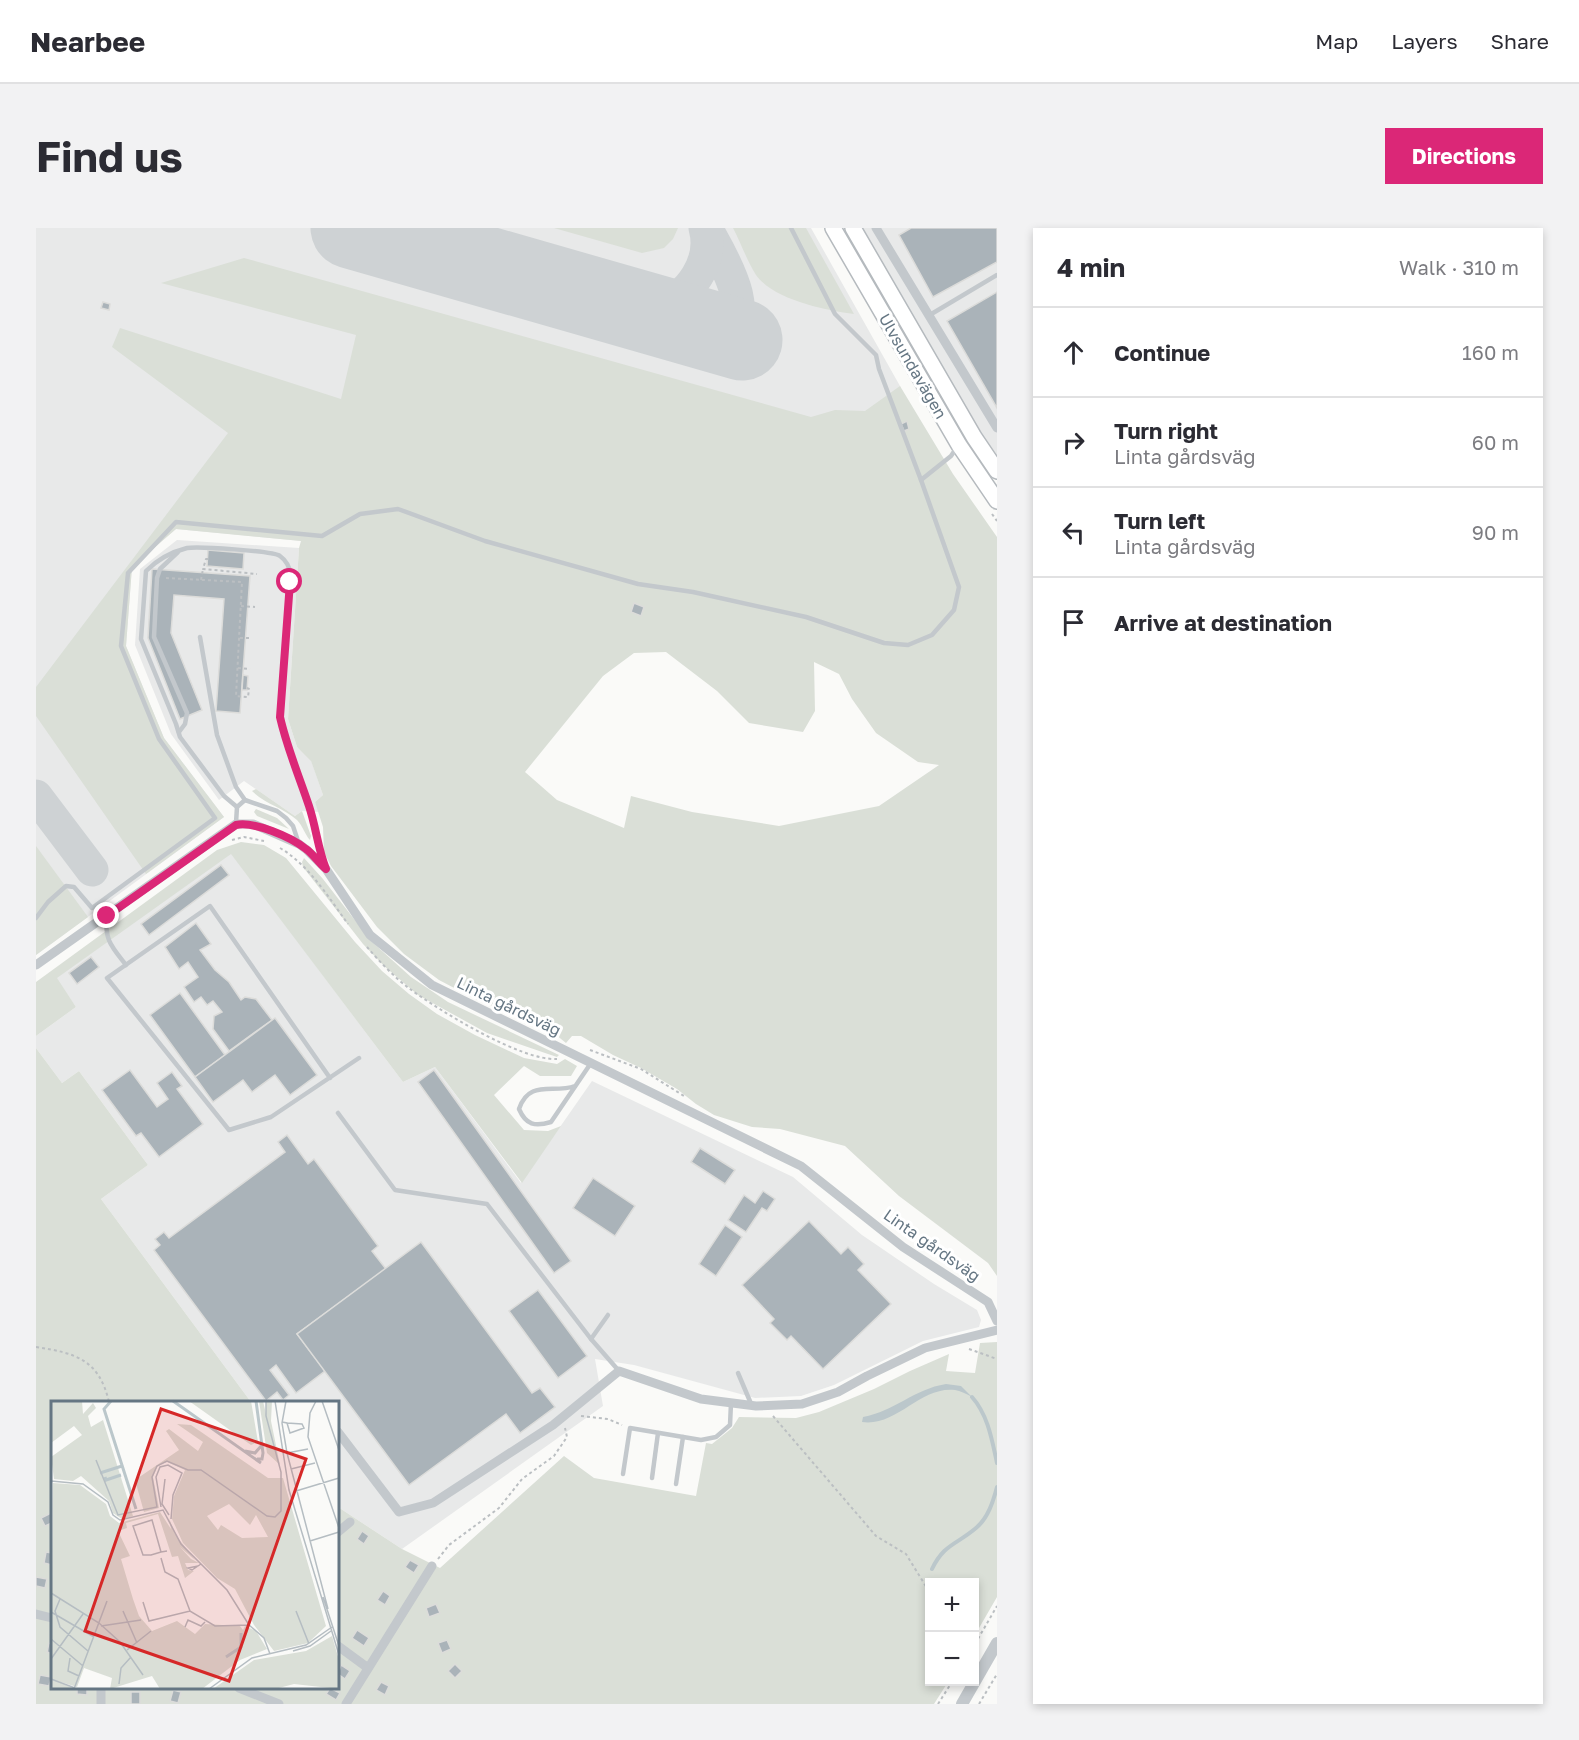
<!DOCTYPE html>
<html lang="en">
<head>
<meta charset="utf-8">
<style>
	body { margin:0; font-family:"Golos Text",sans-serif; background:#f2f2f3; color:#2b2b33 }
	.controls { position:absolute; right:18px; bottom:18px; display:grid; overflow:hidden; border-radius:0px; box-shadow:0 3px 9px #0003 }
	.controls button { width:54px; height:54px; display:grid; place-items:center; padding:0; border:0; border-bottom:2px solid #e1e1e2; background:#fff; color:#2b2b33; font:30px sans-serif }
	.stop { position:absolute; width:18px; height:18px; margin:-14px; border:4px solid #db2777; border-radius:50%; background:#fff }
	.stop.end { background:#db2777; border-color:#fff; box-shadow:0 2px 6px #0008 }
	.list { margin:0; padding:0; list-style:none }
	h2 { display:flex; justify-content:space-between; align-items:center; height:78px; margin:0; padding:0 24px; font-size:26px }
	h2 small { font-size:20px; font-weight:400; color:#7c7c81 }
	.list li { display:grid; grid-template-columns:39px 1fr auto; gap:18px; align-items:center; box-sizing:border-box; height:90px; padding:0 24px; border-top:2px solid #e1e1e2 }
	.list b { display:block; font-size:22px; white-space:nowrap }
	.list p { margin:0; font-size:20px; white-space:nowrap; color:#7c7c81 }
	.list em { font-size:20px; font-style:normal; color:#7c7c81 }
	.icon { flex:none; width:33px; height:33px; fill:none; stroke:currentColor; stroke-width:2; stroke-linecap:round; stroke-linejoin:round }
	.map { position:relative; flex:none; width:961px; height:1476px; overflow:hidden; border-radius:0px }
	header { display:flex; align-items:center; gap:36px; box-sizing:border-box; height:84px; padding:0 30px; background:#fff; border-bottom:2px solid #e1e1e2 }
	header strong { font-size:28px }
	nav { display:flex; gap:33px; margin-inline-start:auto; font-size:21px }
	.intro { display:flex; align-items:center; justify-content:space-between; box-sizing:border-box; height:144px; padding:0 36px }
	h1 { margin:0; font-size:42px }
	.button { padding:15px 27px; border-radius:0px; background:#db2777; color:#fff; font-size:21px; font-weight:700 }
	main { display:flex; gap:36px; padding:0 36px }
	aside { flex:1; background:#fff; border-radius:0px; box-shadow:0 3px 9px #0003 }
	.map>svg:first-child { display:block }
</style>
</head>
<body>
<header>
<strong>Nearbee</strong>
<nav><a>Map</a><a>Layers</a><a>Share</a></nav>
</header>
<div class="intro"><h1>Find us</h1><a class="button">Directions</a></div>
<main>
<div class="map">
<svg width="961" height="1476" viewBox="0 0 961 1476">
	<rect width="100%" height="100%" fill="#fafaf8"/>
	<g fill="#e8e9e9">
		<path d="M 0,0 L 775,0 L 864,158 L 897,249 L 266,313 L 140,301 L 96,339 L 90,418 L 128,510 L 188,589 L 0,727 Z"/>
		<path d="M 824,0 L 961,0 L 961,231 L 937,195 Z"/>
		<path d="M 141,312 L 263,320 L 252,491 L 261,519 L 275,532 L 287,567 L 279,574 L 283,584 L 266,583 L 259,588 L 208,553 L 183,572 L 135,506 L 99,417 L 104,341 Z"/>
		<path d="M 195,625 L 367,854 L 399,839 L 485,955 L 556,853 L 757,949 L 826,1007 L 898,1056 L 941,1082 L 945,1092 L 943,1099 L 887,1113 L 798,1157 L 765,1168 L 719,1170 L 598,1137 L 559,1131 L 567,1178 L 366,1321 L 302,1279 L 302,1174 L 215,1174 L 65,971 L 112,937 L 43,843 L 26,855 L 0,820 L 0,808 L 40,779 L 20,750 Z"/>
	</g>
	<g fill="#dadfd7" fill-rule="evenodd">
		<path d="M 518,0 L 642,0 L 637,11 L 628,20 L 606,25 Z"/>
		<path d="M 697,0 L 770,0 L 818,86 C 789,82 738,72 720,47 C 711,33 705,15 697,0 Z"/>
		<path d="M 208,30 L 775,189 L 799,182 L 829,183 L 864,158 L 917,246 L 961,309 L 961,1048 L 952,1035 L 863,968 L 809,918 L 744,901 L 716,899 L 678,887 L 660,876 L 641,861 L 605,840 L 577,827 L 545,808 L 536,808 L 530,815 L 514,802 L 443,773 L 403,752 L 368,726 L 341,699 L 295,638 L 288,624 L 287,599 L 279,574 L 287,567 L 275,533 L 261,519 L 252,491 L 263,320 L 265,313 L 140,301 L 96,339 L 90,418 L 128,510 L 188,589 L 110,646 L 0,488 L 0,459 L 192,205 L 76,119 L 84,100 L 305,171 L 320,107 L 125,55 ZM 630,424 L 681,463 L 713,495 L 767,504 L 779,483 L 778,434 L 803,446 L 816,471 L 840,505 L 882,534 L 903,537 L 843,578 L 743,598 L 656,584 L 595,568 L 588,600 L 521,572 L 489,544 L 567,448 L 598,425 Z"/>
		<path d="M 220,561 L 259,588 L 266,583 L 275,608 L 274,612 C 269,607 267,598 261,592 C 248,580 229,576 216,563 Z"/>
		<path d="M 220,581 L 241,590 L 253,601 L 221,588 L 218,584 Z"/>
		<path d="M 205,614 L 228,617 L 250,630 L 319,714 L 346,743 L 373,766 L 401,786 L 439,807 L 488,830 L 521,836 L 529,831 L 541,838 L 535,848 L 504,848 L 488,838 L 458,867 L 488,902 L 512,903 L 525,898 L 486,955 L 399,839 L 367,854 L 195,626 L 21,750 L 40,779 L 0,808 L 0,754 L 181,622 Z"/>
		<path d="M 0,618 L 52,689 L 0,727 Z"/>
		<path d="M 268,630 L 287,651 L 335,713 L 375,749 L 412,774 L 523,827 L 521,829 L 512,826 L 451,805 L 382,767 L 348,738 L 327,716 L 267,639 L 266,634 Z"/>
		<path d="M 0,820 L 26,855 L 43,843 L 112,937 L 65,971 L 215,1174 L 16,1174 L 16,1460 L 302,1460 L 302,1279 L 366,1321 L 404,1340 L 528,1228 L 558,1250 L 660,1268 L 670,1215 L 676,1216 L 696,1200 L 703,1189 L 760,1190 L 783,1184 L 838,1161 L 874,1143 L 913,1126 L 910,1143 L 939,1145 L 944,1115 L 961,1114 L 961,1369 L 939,1407 L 939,1354 L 894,1354 L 894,1454 L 912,1454 L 898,1476 L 0,1476 Z"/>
	</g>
	<path fill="#bbc7cb" d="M 910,1156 L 925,1158 L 936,1169 C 931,1166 924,1163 919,1162 C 884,1158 861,1199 826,1194 L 827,1189 C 859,1183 878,1161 910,1156 Z"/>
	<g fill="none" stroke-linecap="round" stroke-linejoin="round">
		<g stroke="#bbc7cb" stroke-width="4">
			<path d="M 936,1169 C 952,1187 956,1212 961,1235"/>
			<path d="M 896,1341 C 908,1316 920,1317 940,1300 C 952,1290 957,1274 961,1259"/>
		</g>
		<g stroke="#ced2d4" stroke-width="33">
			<path d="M 670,0 C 683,23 735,108 671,102"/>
			<path d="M 584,77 C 596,79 609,81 622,78 C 654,70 678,33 669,0"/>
			<path d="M 0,568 L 56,642"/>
		</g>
		<path stroke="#ced2d4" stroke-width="81" d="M 315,0 L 706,112"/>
	</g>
	<g fill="#aab3b9" stroke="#dcdcda" stroke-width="1.5">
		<path d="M 875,0 L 961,0 L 961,34 L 897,69 L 863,7 Z"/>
		<path d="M 961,64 L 961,180 L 911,93 Z"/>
		<path d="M 67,74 L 74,76 L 73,82 L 65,80 Z"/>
		<path d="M 871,193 L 873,201 L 868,203 L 865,196 Z"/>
		<path d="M 172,322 L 208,325 L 207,341 L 171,338 Z"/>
		<path d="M 116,341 L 214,348 L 204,485 L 180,483 L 188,371 L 138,367 L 135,405 L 166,482 L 144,491 L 112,410 Z"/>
		<path d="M 598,375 L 608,379 L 605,388 L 595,384 Z"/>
		<path d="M 207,447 L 212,448 L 211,462 L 206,462 Z"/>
		<path d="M 185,637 L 193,647 L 113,707 L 105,696 Z"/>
		<path d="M 160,695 L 175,716 L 164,722 L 179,742 L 193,754 L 205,772 L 209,769 L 220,771 L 236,792 L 193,823 L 177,801 L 178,788 L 186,784 L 177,773 L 171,777 L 165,769 L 158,774 L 148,759 L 162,749 L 152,734 L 143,741 L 129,719 Z"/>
		<path d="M 55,729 L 63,739 L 41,756 L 33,745 Z"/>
		<path d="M 144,765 L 189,827 L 159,849 L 114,787 Z"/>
		<path d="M 239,790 L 281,847 L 254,867 L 239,847 L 216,864 L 207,852 L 177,874 L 159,849 Z"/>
		<path d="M 94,842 L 121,879 L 132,871 L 121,855 L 136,844 L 146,858 L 141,861 L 167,896 L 123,929 L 105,905 L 100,908 L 66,862 Z"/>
		<path d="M 398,842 L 535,1033 L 518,1045 L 382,854 Z"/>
		<path d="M 251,907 L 272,936 L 278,931 L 342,1018 L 336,1023 L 350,1041 L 261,1106 L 289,1143 L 260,1165 L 240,1137 L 234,1142 L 253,1167 L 247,1172 L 241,1164 L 230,1173 L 118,1022 L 124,1017 L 119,1011 L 128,1004 L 133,1010 L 249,924 L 242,914 Z"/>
		<path d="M 664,920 L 699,942 L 689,956 L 655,934 Z"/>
		<path d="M 557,950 L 599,978 L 579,1008 L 537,980 Z"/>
		<path d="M 727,963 L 739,971 L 731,983 L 726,980 L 710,1004 L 692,992 L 708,967 L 719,975 Z"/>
		<path d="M 773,993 L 805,1026 L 812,1019 L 828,1036 L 822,1042 L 855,1076 L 787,1141 L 755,1108 L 751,1112 L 734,1095 L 738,1091 L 706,1057 Z"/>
		<path d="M 689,997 L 706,1009 L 680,1048 L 663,1036 Z"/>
		<path d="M 385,1014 L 496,1165 L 504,1160 L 519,1179 L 484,1205 L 470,1186 L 373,1257 L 261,1106 Z"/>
		<path d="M 502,1062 L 551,1128 L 522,1150 L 473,1083 Z"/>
		<path d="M 15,1285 L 16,1295 L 9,1298 L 5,1290 Z"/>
		<path d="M 326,1303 L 333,1308 L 328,1316 L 321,1311 Z"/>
		<path d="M 10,1324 L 16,1325 L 16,1337 L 8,1335 Z"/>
		<path d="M 374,1332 L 383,1337 L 378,1345 L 369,1339 Z"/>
		<path d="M 0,1349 L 11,1351 L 9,1360 L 0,1358 Z"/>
		<path d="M 347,1363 L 354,1368 L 349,1377 L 341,1372 Z"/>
		<path d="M 400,1376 L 404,1385 L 393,1389 L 390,1380 Z"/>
		<path d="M 321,1402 L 333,1410 L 328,1418 L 316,1410 Z"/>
		<path d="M 411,1412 L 415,1421 L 406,1425 L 402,1415 Z"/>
		<path d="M 13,1415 L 16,1416 L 16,1426 L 11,1424 Z"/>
		<path d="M 419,1436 L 426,1443 L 419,1450 L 412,1443 Z"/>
		<path d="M 305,1437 L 314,1443 L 309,1451 L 302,1446 Z"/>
		<path d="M 4,1447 L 15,1449 L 13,1458 L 2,1456 Z"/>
		<path d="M 345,1454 L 353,1458 L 349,1467 L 340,1462 Z"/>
		<path d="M 41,1460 L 51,1460 L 51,1467 L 41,1466 Z"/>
		<path d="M 294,1460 L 304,1465 L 300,1472 L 290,1466 Z"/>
		<path d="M 137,1462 L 145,1464 L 142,1475 L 134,1473 Z"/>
		<rect x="95" y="1464" width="9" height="12"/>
	</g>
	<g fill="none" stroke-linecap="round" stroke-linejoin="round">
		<g stroke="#b5babe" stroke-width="18">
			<g id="primary">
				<path d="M 797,0 L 923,217 L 961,273"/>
				<path d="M 817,0 L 938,209 L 961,243"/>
			</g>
		</g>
		<g stroke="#bbbfc2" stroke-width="2" stroke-dasharray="3 3" stroke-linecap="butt">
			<path d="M 956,286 L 961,293"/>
			<path d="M 172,331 L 170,331 L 167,341 L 221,346"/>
			<path d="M 130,350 L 206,354 L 200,468 L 212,469 L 213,461 L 211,460"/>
			<path d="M 165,352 L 167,341"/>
			<path d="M 205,378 L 219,379"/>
			<path d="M 204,410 L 216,410"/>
			<path d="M 202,440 L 214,441"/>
			<path d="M 196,612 L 208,609 L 228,613"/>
			<path d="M 244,620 C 273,637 293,670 312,696"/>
			<path d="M 331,719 C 343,733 359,750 374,761 C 404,783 485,833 521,831"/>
			<path d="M 554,822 L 605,841 L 648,868"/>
			<path d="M 0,1119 C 39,1125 63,1131 73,1174"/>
			<path d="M 933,1121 L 961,1131"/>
			<path d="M 545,1188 L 572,1191 L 586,1197"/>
			<path d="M 737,1188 L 840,1308 L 870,1326 L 894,1365"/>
			<path d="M 402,1331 L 413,1317 L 463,1280 L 486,1251 L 518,1228 L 531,1209 L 529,1200"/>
			<path d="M 939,1416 L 961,1378"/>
			<path d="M 902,1476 L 916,1454"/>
			<path d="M 943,1476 L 961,1446"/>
		</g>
		<g stroke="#c3c8cc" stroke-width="4.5">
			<path d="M 892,88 L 961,47"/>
			<path d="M 885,252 L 915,228 L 921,219"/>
			<path d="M 142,324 L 124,341 L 121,350 L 118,409 L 151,485 L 149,496 L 143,504"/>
			<path d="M 164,409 L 181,507 L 200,559 L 209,572 L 241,583 L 250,590 L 257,598 L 263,616"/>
			<path d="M 201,579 L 188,568 L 144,509 L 140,496 L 105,411 L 110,343 C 122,331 135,324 151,320 C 161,318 237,323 244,328 C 251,333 254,339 255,348 L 244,489 C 251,519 263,548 273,578 C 279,597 281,617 288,636"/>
			<path d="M 200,595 L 201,579 L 209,572"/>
			<path d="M 71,688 C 68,712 76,719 90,737"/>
			<path d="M 0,690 L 12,674 L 30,658 L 38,659 L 56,680 L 179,590 L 123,511 L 85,418 L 92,345 L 140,294 L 286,308 L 324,286 L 362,281 L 449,313 L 602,356 L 657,364 L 770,389 L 848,415 L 872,417 L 896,407 L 918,382 L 923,359 L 885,252 L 843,141 L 840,127 L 799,86 L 755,0"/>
			<path d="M 294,850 L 174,678 L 71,750 L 193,902 L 235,889 L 323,830"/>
			<path d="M 539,858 C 517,866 493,851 483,881 C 490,897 499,899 515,894 L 555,835"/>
			<path d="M 302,885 L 359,962 L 451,976 L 555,1111 L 583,1143"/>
			<path d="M 555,1111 L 572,1087"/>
			<path d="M 702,1145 L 716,1178"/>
			<path d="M 587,1246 L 594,1200 L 665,1212 L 680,1209 L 694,1197 L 695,1175"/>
			<path d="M 616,1250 L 622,1205"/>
			<path d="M 640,1256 L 647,1209"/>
		</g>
		<g stroke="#c3c8cc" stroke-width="9">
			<path d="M 840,0 L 961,200"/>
			<path d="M 0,737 L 200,596 L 217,596 L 263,616 L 271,622 L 290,641 L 334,707 L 396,757 L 765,938 L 867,1019 L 952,1074 L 961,1093"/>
			<path d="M 302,1204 L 363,1284 L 397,1275 L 517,1197 L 583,1143 L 665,1171 L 720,1178 L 766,1176 L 802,1164 L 831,1148 L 889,1120 L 961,1102"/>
			<path d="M 302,1304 L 314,1294"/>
			<path d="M 0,1386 L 16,1390"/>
			<path d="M 302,1418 L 332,1440"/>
			<path d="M 203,1460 L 243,1476"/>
			<path d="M 65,1476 L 65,1460"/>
			<path d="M 310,1476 L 396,1338"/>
		</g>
		<path stroke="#c3c8cc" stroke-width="12" d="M 926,1476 L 961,1415"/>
		<use href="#primary" stroke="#fff" stroke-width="15"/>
	</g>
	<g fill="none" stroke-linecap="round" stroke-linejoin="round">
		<path stroke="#db2777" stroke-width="8" d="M 71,688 L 200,597 C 218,593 255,609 270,621 C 277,626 283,635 290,641 C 282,621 280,599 273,578 C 263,548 251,520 244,489 L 254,354"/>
	</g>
	<g text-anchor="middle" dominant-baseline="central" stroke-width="6" stroke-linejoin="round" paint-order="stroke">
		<g font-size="16" fill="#657683" stroke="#fff">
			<text transform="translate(877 138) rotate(60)">Ulvsundavägen</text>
			<text transform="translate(473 778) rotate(26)">Linta gårdsväg</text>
			<text transform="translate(896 1017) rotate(35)">Linta gårdsväg</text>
		</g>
	</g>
	<g transform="translate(15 1173)">
		<rect width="288" height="288" fill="#fafaf8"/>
		<path d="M 0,0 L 31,0 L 32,13 L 42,2 L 45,7 L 37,15 L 40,26 L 52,19 L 82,115 L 71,118 L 62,112 L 58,100 L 30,75 L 22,80 L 3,78 L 0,56 L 31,34 L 23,25 L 0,42 ZM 138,0 L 200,0 L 207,41 L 200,44 ZM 208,0 L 212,0 L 215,13 L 215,1 L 221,0 L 220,20 L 229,64 L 216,52 ZM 126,23 L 140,24 L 217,77 L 232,77 L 275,225 L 257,242 L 223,250 L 203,224 L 184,188 L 166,177 L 132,142 L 121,118 L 123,95 L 134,69 L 116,61 L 107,64 L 102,76 L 108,107 L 93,111 L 84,79 L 128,49 L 115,30 L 118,28 L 147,50 L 152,41 ZM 178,103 L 199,124 L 205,114 L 217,136 L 191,137 L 170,124 L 167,129 L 156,115 ZM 2,82 L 29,84 L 55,103 L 59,115 L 68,122 L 109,111 L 120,128 L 118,117 L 124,133 L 144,159 L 129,146 L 140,158 L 148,162 L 134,162 L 137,169 L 143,170 L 134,177 L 127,155 L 121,156 L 107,113 L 75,122 L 76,127 L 67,130 L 79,155 L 70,158 L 82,198 L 88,215 L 101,230 L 126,220 L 144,233 L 154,223 L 189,225 L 192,229 L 194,225 L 205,230 L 216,248 L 189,259 L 151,288 L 109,288 L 101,275 L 59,288 L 61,277 L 33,267 L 26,286 L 3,279 L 22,287 L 0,288 ZM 281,235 L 288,259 L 288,288 L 243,283 L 224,288 L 162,288 L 203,259 L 255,250 Z" fill="#dadfd7" fill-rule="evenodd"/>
		<path fill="none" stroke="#bbc7cb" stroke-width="3" d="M 60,0 L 53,8 L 85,108M 122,0 L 210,62M 205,0 L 212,52 L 211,58 L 206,58M 194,50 L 204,52 L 211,44M 49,72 L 71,65M 54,76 L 55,79 L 70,74M 175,256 L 190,246 L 190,232"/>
		<path fill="none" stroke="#b5bdc2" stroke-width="1.5" d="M 224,0 L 238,89 L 288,254M 235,0 L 231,22 L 236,52 L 277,208M 265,0 L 259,12 L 257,36 L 288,127M 271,0 L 288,49M 231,21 L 236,22 L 239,32 L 253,27 L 251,23 L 236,22M 236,52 L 257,48M 45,59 L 67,114 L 106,106 L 101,76 L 106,65 L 116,60 L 137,69 L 150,69 L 216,115 L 224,116 L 230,110 L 230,71 L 215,15 L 215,0M 240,68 L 264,62M 114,78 L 111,103 L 118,114M 0,80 L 32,83 L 57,101 L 62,114 L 69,119 L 112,109 L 130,143 L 176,189 L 198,224M 245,90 L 288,77M 110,106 L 105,76 L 109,66 L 117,64 L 131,72 L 122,94 L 120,118M 259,140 L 288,131M 110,151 L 101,119 L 82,125 L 92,154 L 100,154 L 110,151 L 116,150M 110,157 L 114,171 L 127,178 L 139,210M 147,165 L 137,167 L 141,169 L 150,163M 0,192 L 48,222 L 69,241 L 92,274M 272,196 L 288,245M 9,198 L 4,210 L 9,226 L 37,250M 92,201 L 98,220 L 139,210 L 164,225 L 198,224 L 213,237 L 219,253M 72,210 L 86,242M 245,210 L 258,243M 0,211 L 43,236M 50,225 L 90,219M 134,226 L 137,219 L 150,225 L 154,221M 0,238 L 32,265M 76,249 L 100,230M 242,250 L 259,245 L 280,230M 19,257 L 17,270 L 28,275M 0,258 L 32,213M 0,278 L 24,287M 68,283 L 70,267 L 80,256M 23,288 L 56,200M 158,288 L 201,257 L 255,244 L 281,226"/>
		<path fill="#d62828" fill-opacity="0.15" stroke="#d62828" stroke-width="3" d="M 110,8 L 255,58 L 178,280 L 34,230 Z"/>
		<rect width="288" height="288" fill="none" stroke="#657683" stroke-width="3"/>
	</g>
</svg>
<div class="controls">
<button>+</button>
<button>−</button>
</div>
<div class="stop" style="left:254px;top:354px"></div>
<div class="stop end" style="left:71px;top:688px"></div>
</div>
<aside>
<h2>4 min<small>Walk · 310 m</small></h2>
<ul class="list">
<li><svg class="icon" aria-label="ahead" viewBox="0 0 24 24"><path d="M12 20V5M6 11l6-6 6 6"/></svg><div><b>Continue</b></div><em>160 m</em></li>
<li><svg class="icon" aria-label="right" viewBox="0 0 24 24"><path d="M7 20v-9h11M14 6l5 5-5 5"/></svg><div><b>Turn right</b><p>Linta gårdsväg</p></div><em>60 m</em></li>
<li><svg class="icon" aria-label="left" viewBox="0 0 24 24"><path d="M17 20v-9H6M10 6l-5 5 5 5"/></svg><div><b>Turn left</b><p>Linta gårdsväg</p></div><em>90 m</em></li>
<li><svg class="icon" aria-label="arrive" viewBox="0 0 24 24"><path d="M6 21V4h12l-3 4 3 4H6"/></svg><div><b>Arrive at destination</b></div></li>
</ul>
</aside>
</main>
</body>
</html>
